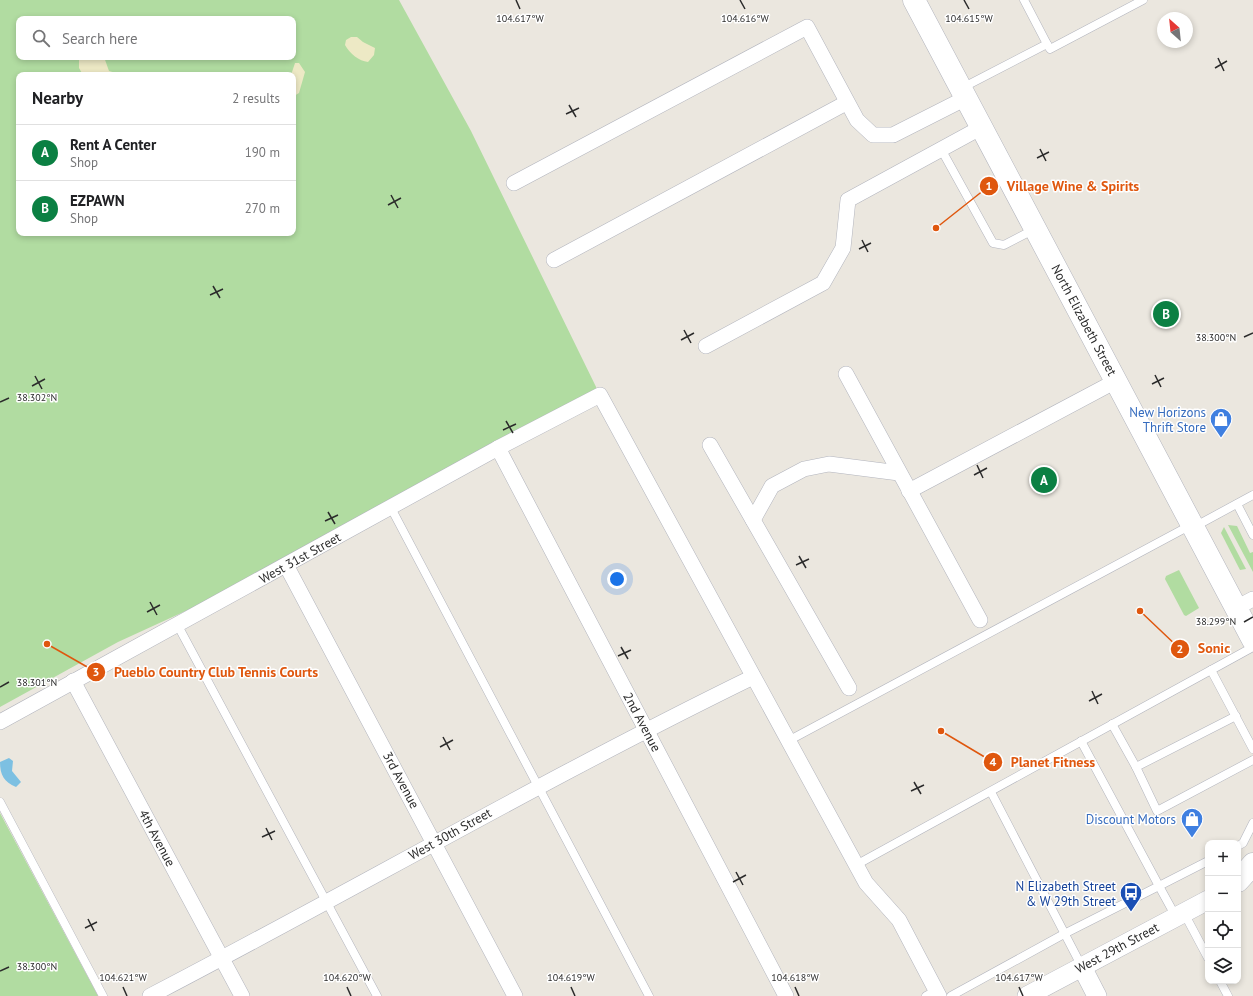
<!DOCTYPE html>
<html lang="en">
<head>
<meta charset="utf-8">
<style>
	body { margin:0; font-family:"PT Sans",sans-serif; background:#f6f6f6; color:#202124 }
	.controls { position:absolute; right:12px; bottom:12px; display:grid; overflow:hidden; border-radius:8px; box-shadow:0 2px 6px #0003 }
	.controls button { width:36px; height:36px; display:grid; place-items:center; padding:0; border:0; border-bottom:1px solid #e0e0e0; background:#fff; color:#202124; font:20px sans-serif }
	.compass { position:absolute; left:1157px; top:12px; width:36px; height:36px; border-radius:50%; background:#fff; box-shadow:0 2px 6px #0003; rotate:333deg }
	.you { position:absolute; left:617px; top:579px; width:14px; height:14px; margin:-10px; border:3px solid #fff; border-radius:50%; background:#1a73e8; box-shadow:0 0 0 6px #1a73e833 }
	.badge { display:grid; place-items:center; width:26px; height:26px; border-radius:50%; background:#0b8043; color:#fff; font-size:13px; font-weight:700 }
	.pin { position:absolute; translate:-50% -50%; border:2px solid #fff; box-shadow:0 1px 4px #0006 }
	.list { margin:0; padding:0; list-style:none }
	h2 { display:flex; justify-content:space-between; align-items:center; height:52px; margin:0; padding:0 16px; font-size:17px }
	h2 small { font-size:13px; font-weight:400; color:#757577 }
	.list li { display:grid; grid-template-columns:26px 1fr auto; gap:12px; align-items:center; box-sizing:border-box; height:56px; padding:0 16px; border-top:1px solid #e0e0e0 }
	.list b { display:block; font-size:15px; white-space:nowrap }
	.list p { margin:0; font-size:13px; white-space:nowrap; color:#757577 }
	.list em { font-size:13px; font-style:normal; color:#757577 }
	.icon { flex:none; width:22px; height:22px; fill:none; stroke:currentColor; stroke-width:2; stroke-linecap:round; stroke-linejoin:round }
	.map { position:relative; flex:none; width:1253px; height:996px; overflow:hidden }
	.search { position:absolute; background:#fff; box-shadow:0 2px 6px #0003; left:16px; top:16px; width:280px; height:44px; display:flex; align-items:center; gap:10px; box-sizing:border-box; padding:0 14px; border-radius:8px; color:#757577; font-size:15px }
	.panel { position:absolute; background:#fff; box-shadow:0 2px 6px #0003; left:16px; top:72px; width:280px; height:164px; border-radius:8px }
	.map>svg:first-child { display:block }
</style>
</head>
<body>
<div class="map">
<svg width="1253" height="996" viewBox="0 0 1253 996">
	<rect width="100%" height="100%" fill="#ebe7df"/>
	<g fill="#b1dca1" fill-rule="evenodd">
		<path d="M 0,0 L 399,0 L 471,131 L 600,395 L 286,565 L 118,642 L 0,707 ZM 19,19 L 293,19 L 293,57 L 19,57 ZM 19,75 L 293,75 L 293,233 L 19,233 Z"/>
		<path d="M 1228,525 L 1237,526 L 1250,553 L 1253,552 L 1253,572 Z"/>
		<path d="M 1224,527 L 1246,569 L 1240,570 L 1221,533 Z"/>
		<path d="M 1179,570 L 1199,608 L 1186,616 L 1184,615 L 1165,579 L 1166,576 Z"/>
		<path d="M 0,813 L 98,996 L 0,996 Z"/>
	</g>
	<g fill="#ede9c5">
		<path d="M 351,37 L 357,37 L 363,42 L 375,48 L 374,55 L 368,62 C 359,61 350,54 345,45 L 346,40 Z"/>
		<path d="M 79,57 L 104,57 L 109,71 L 123,75 L 83,75 L 79,68 Z"/>
		<path d="M 295,63 L 299,63 L 305,72 L 299,93 L 294,96 L 293,75 L 291,75 Z"/>
	</g>
	<path fill="#7dc0e2" d="M 9,758 L 13,761 L 12,771 L 21,782 L 16,787 C 4,782 0,775 0,762 Z"/>
	<g fill="none" stroke-linecap="round" stroke-linejoin="round">
		<g stroke="#b2b4bd" stroke-width="9">
			<g id="service">
				<path d="M 1024,0 L 1047,44"/>
				<path d="M 962,88 L 1047,44 L 1050,49 L 1143,0"/>
				<path d="M 941,149 L 993,243 L 1004,245 L 1035,229"/>
				<path d="M 1237,504 L 1253,535"/>
				<path d="M 391,508 L 649,996"/>
				<path d="M 1194,527 L 1253,495"/>
				<path d="M 177,624 L 377,996"/>
				<path d="M 1211,670 L 1253,749"/>
				<path d="M 1236,716 L 1136,767 L 1157,811 L 1253,760"/>
				<path d="M 1112,724 L 1136,767"/>
				<path d="M 788,741 L 1191,525"/>
				<path d="M 991,792 L 1082,967"/>
				<path d="M 0,802 L 103,996"/>
				<path d="M 1238,846 L 1243,843 L 1253,823"/>
				<path d="M 856,865 L 1253,647"/>
				<path d="M 1184,913 L 1208,958"/>
				<path d="M 1176,917 L 1159,886 L 1208,861"/>
				<path d="M 1220,981 L 1228,996"/>
				<path d="M 926,996 L 937,990"/>
				<path d="M 951,996 L 1064,934 L 1159,886 L 1081,741"/>
			</g>
		</g>
		<g stroke="#b2b4bd" stroke-width="16">
			<g id="minor">
				<path d="M 514,183 L 807,27 L 857,120 L 873,135 L 893,135 L 966,98"/>
				<path d="M 554,260 L 846,103"/>
				<path d="M 706,346 L 823,283 L 843,248 L 848,200 L 982,127"/>
				<path d="M 846,374 L 980,620"/>
				<path d="M 710,445 L 849,688"/>
				<path d="M 498,448 L 786,996"/>
				<path d="M 909,491 L 1116,381"/>
				<path d="M 753,520 L 772,486 L 804,469 L 829,464 L 899,473"/>
				<path d="M 286,565 L 515,996"/>
				<path d="M 1236,608 L 1253,599"/>
				<path d="M 73,681 L 242,996"/>
				<path d="M 0,722 L 498,448 L 600,395 L 866,883 L 899,920 L 939,996"/>
				<path d="M 150,996 C 352,891 548,777 753,677"/>
			</g>
		</g>
		<g stroke="#b2b4bd" stroke-width="20">
			<g id="tertiary">
				<path d="M 1082,967 L 1097,996"/>
				<path d="M 1027,996 L 1208,900"/>
			</g>
		</g>
		<g stroke="#b2b4bd" stroke-width="23">
			<g id="secondary">
				<path d="M 914,0 L 1253,640"/>
				<path d="M 1238,881 L 1253,864"/>
			</g>
		</g>
		<use href="#service" stroke="#fff" stroke-width="8"/>
		<use href="#minor" stroke="#fff" stroke-width="15"/>
		<use href="#tertiary" stroke="#fff" stroke-width="19"/>
		<use href="#secondary" stroke="#fff" stroke-width="22"/>
	</g>
	<path fill="none" stroke="#2b2b2b" stroke-width="1.5" d="M 516,0 L 520,9M 740,0 L 745,9M 964,0 L 969,9M 1218,58 L 1224,71M 1215,68 L 1227,61M 569,105 L 576,117M 566,114 L 579,108M 1040,149 L 1046,161M 1037,158 L 1049,152M 391,195 L 398,208M 388,205 L 401,198M 862,240 L 868,252M 859,249 L 871,243M 213,286 L 220,298M 210,295 L 223,289M 684,330 L 691,343M 1244,337 L 1253,333M 681,340 L 694,333M 1155,375 L 1161,387M 35,376 L 42,389M 1152,384 L 1164,378M 32,386 L 45,379M 0,402 L 9,398M 506,421 L 513,433M 503,430 L 516,424M 977,465 L 983,478M 974,475 L 987,468M 328,512 L 335,524M 325,521 L 338,515M 799,556 L 806,568M 796,565 L 809,559M 150,602 L 157,615M 147,612 L 160,605M 1244,622 L 1253,617M 621,647 L 628,659M 618,656 L 631,650M 0,687 L 9,682M 1092,691 L 1098,704M 1089,701 L 1102,694M 443,737 L 450,750M 440,747 L 453,740M 914,782 L 921,794M 911,791 L 924,785M 266,828 L 272,840M 262,837 L 275,831M 736,872 L 743,885M 733,882 L 746,875M 88,919 L 94,931M 85,928 L 97,922M 0,971 L 9,967M 123,987 L 127,996M 347,987 L 351,996M 571,987 L 575,996M 795,987 L 799,996M 1019,987 L 1023,996"/>
	<defs>
		<g id="shop-pin" transform="scale(1.15)"><path d="M0 17L-7.5 6A9.5 9.5 0 1 1 7.5 6Z" fill="#3f7fe0" stroke="#fff"/><path d="M-5-2.5h2.3a2.7 3.5 0 0 1 5.4 0H5L5.5 6h-11ZM-1.5-2.5h3a1.5 2.3 0 0 0-3 0Z" fill="#fff"/></g>
		<g id="bus-pin" transform="scale(1.15)"><path d="M0 17L-7.5 6A9.5 9.5 0 1 1 7.5 6Z" fill="#1a4fb4" stroke="#fff"/><path d="M-5-6H5V4H4V6H2V4H-2V6H-4V4H-5ZM-3.5-4V0h7V-4ZM-3.5 1.2v1.5H-2V1.2ZM2 1.2v1.5H3.5V1.2Z" fill="#fff"/></g>
	</defs>
	<g fill-rule="evenodd">
		<use href="#shop-pin" x="1221" y="419"/>
		<use href="#shop-pin" x="1192" y="819"/>
		<use href="#bus-pin" x="1131" y="893"/>
	</g>
	<g text-anchor="middle" dominant-baseline="central" stroke-width="3" stroke-linejoin="round" paint-order="stroke">
		<g font-size="13" fill="#2b2b2b" stroke="#fff">
			<text transform="translate(1084 320) rotate(62)">North Elizabeth Street</text>
			<text transform="translate(300 558) rotate(-29)">West 31st Street</text>
			<text transform="translate(642 722) rotate(62)">2nd Avenue</text>
			<text transform="translate(401 780) rotate(62)">3rd Avenue</text>
			<text transform="translate(450 834) rotate(-29)">West 30th Street</text>
			<text transform="translate(157 838) rotate(62)">4th Avenue</text>
			<text transform="translate(1117 948) rotate(-28)">West 29th Street</text>
		</g>
		<g font-size="13" fill="#366cbe" stroke="#fff" text-anchor="end">
			<text x="1206" y="412">New Horizons<tspan x="1206" dy="15">Thrift Store</tspan></text>
			<text x="1176" y="819">Discount Motors</text>
		</g>
		<g font-size="13" fill="#164399" stroke="#fff" text-anchor="end">
			<text x="1116" y="886">N Elizabeth Street<tspan x="1116" dy="15">&amp; W 29th Street</tspan></text>
		</g>
	</g>
	<g font-size="10" text-anchor="middle" fill="#2b2b2b" stroke="#fff" stroke-width="3" stroke-linejoin="round" paint-order="stroke">
		<text x="520" y="22">104.617°W</text>
		<text x="745" y="22">104.616°W</text>
		<text x="969" y="22">104.615°W</text>
		<text x="1216" y="341">38.300°N</text>
		<text x="37" y="401">38.302°N</text>
		<text x="1216" y="625">38.299°N</text>
		<text x="37" y="686">38.301°N</text>
		<text x="37" y="970">38.300°N</text>
		<text x="123" y="981">104.621°W</text>
		<text x="347" y="981">104.620°W</text>
		<text x="571" y="981">104.619°W</text>
		<text x="795" y="981">104.618°W</text>
		<text x="1019" y="981">104.617°W</text>
	</g>
	<path fill="none" stroke="#df570e" stroke-width="1.5" d="M936 228L989 186M1140 611L1180 649M47 644L96 672M941 731L993 762"/>
	<g fill="#df570e" stroke="#fff" stroke-width="1.5">
		<circle cx="936" cy="228" r="4"/>
		<circle cx="1140" cy="611" r="4"/>
		<circle cx="47" cy="644" r="4"/>
		<circle cx="941" cy="731" r="4"/>
		<circle cx="989" cy="186" r="10"/>
		<circle cx="1180" cy="649" r="10"/>
		<circle cx="96" cy="672" r="10"/>
		<circle cx="993" cy="762" r="10"/>
	</g>
	<g font-size="12" text-anchor="middle" font-weight="bold" fill="#fff">
		<text x="989" y="190">1</text>
		<text x="1180" y="653">2</text>
		<text x="96" y="676">3</text>
		<text x="993" y="766">4</text>
	</g>
	<g font-size="14" text-anchor="middle" font-weight="bold" fill="#df570e" stroke="#fff" stroke-width="3" stroke-linejoin="round" paint-order="stroke">
		<text x="1073" y="191">Village Wine &amp; Spirits</text>
		<text x="1214" y="653">Sonic</text>
		<text x="216" y="677">Pueblo Country Club Tennis Courts</text>
		<text x="1053" y="767">Planet Fitness</text>
	</g>
</svg>
<div class="controls">
<button>+</button>
<button>−</button>
<button><svg class="icon" aria-label="locate" viewBox="0 0 24 24"><circle cx="12" cy="12" r="6"/><path d="M12 2v4M12 18v4M2 12h4M18 12h4"/></svg></button>
<button><svg class="icon" aria-label="layers" viewBox="0 0 24 24"><path d="M12 4l9 5-9 5-9-5zM3 14l9 5 9-5"/></svg></button>
</div>
<svg class="compass" viewBox="-18 -18 36 36"><path d="M0-13l5 13h-10z" fill="#e53935"/><path d="M0 13l5-13h-10z" fill="#757577"/></svg>
<div class="you"></div>
<div class="pin badge" style="left:1044px;top:480px">A</div>
<div class="pin badge" style="left:1166px;top:314px">B</div>
<div class="search"><svg class="icon" aria-label="search" viewBox="0 0 24 24"><circle cx="10" cy="10" r="6"/><path d="M15 15l6 6"/></svg>Search here</div>
<section class="panel">
<h2>Nearby<small>2 results</small></h2>
<ul class="list">
<li><span class="badge">A</span><div><b>Rent A Center</b><p>Shop</p></div><em>190 m</em></li>
<li><span class="badge">B</span><div><b>EZPAWN</b><p>Shop</p></div><em>270 m</em></li>
</ul>
</section>
</div>
</body>
</html>
